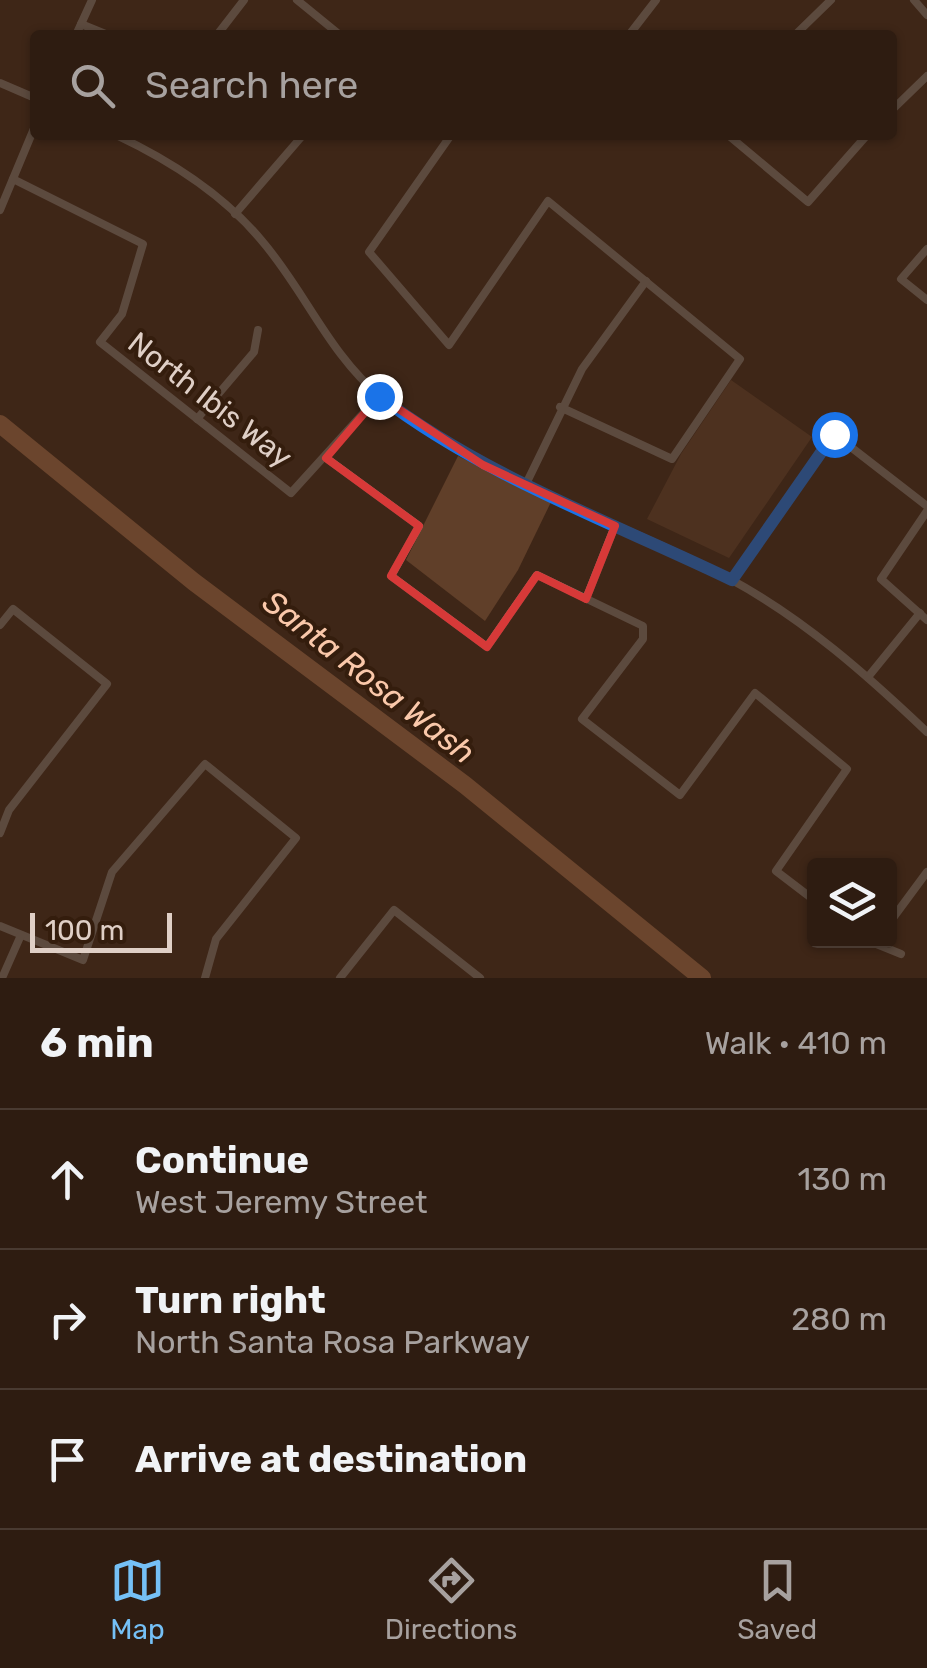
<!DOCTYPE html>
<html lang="en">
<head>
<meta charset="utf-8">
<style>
	body { margin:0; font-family:Rubik,sans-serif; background:#36251a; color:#f1f3f6 }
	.controls { position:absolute; right:30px; bottom:30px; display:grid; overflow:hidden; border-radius:10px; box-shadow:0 2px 8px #0004 }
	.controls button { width:90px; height:90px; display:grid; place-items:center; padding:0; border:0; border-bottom:2px solid #493a31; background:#2e1c11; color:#f1f3f6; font:50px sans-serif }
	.scale { position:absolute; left:30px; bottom:25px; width:142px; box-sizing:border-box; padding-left:10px; border:5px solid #dfcfc6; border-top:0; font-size:28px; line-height:35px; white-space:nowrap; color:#dfcfc6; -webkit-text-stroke:8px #341d0d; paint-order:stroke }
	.stop { position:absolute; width:30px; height:30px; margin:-22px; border:8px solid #1a73e8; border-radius:50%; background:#fff }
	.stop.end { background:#1a73e8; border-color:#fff; box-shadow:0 2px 10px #0008 }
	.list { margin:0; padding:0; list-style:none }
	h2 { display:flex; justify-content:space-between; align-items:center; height:130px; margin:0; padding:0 40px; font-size:42px }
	h2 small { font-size:32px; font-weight:400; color:#a7a19f }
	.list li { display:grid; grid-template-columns:65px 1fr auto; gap:30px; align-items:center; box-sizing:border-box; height:140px; padding:0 40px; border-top:2px solid #493a31 }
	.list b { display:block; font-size:38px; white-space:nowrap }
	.list p { margin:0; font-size:32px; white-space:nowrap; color:#a7a19f }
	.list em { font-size:32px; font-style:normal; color:#a7a19f }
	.icon { flex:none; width:55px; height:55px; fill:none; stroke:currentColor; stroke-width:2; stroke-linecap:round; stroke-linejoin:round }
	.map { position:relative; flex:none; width:927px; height:978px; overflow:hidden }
	.search { position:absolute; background:#2e1c11; box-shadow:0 2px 8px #0004; left:30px; right:30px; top:30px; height:110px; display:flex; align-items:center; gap:25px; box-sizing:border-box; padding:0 35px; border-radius:10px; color:#a7a19f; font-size:38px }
	.sheet { height:550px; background:#2e1c11 }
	nav { display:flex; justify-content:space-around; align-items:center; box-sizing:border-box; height:140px; border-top:2px solid #493a31; background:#2e1c11; font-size:28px; color:#a7a19f }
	nav a { display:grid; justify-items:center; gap:5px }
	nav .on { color:#75c0f6 }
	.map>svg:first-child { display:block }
</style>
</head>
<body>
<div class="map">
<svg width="927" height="978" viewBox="0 0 927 978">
	<rect width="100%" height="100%" fill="#3e2617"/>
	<g fill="#603f29">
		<path d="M 731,380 L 812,437 L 729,558 L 647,519 L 681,454 Z"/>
		<path d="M 458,456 L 551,502 L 518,570 L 485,621 L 406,560 Z"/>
	</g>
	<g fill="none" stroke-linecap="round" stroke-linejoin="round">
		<path stroke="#a36b47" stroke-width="18" d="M 0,424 L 194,582 L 465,785 L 702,978"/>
		<g stroke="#82756d" stroke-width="8">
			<path d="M 297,0 L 340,35"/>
			<path d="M 914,0 L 927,15"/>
			<path d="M 81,24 L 108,35"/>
			<path d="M 76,35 L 92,0"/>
			<path d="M 217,35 L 244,0"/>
			<path d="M 629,35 L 656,0"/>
			<path d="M 795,35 L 831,0"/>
			<path d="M 0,83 L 35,98"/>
			<path d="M 892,110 L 927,76"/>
			<path d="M 116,135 C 169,160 224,195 262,241 C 305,291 329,354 381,397 C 483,482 614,517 730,579 C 804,619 867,675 927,732"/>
			<path d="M 451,135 L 369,252 L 449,345 L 548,201 L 740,359 L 672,459 L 560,407"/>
			<path d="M 728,135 L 808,202 L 867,135"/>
			<path d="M 13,179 L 143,244 L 122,314 L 100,342 L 291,493 L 379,396"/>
			<path d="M 0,210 L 35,126"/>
			<path d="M 235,214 L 303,135"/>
			<path d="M 927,249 L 901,279 L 927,300"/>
			<path d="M 197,419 L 254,352 L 258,330"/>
			<path d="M 326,458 L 419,526 L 391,576 L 487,647 L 537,575 L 643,626 L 643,639 L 582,719 L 680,795 L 755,693 L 847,769 L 776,871 L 814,900"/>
			<path d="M 526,484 L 582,369 L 646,281"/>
			<path d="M 927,511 L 881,579 L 927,620"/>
			<path d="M 732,580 L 834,434 L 927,506"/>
			<path d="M 586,599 L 615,526"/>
			<path d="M 0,625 L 13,609 L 107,684 L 9,810 L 0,833"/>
			<path d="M 868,677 L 920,613"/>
			<path d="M 890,922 L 927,872"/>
			<path d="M 0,926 L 83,960 L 112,872 L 205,764 L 296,838 L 216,939 L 205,978"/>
			<path d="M 869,941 L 901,954"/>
			<path d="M 2,978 L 21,935"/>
			<path d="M 340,978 L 394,910 L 480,978"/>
		</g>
	</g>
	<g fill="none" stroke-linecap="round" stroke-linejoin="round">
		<path stroke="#1a73e8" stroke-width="12" d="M 379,396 C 485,477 612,522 732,580 L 834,434"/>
	</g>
	<path d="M0 0H927V978H0ZM 379,396 L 483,465 L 615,526 L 586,599 L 537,575 L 487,647 L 391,576 L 419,526 L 326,458 Z" fill="#3e2617" fill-opacity=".55" fill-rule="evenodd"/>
	<path fill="none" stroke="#d73938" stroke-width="8" stroke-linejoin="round" d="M 379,396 L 483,465 L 615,526 L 586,599 L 537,575 L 487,647 L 391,576 L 419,526 L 326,458 Z"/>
	<g text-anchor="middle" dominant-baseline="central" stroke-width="8" stroke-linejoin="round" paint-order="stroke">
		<g font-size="30" fill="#dfcfc6" stroke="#341d0d">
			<text transform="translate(210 400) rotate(38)">North Ibis Way</text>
		</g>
		<g font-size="32" font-style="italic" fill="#fac8aa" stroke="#341d0d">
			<text transform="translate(369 677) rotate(38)">Santa Rosa Wash</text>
		</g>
	</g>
</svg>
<div class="controls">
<button><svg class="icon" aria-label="layers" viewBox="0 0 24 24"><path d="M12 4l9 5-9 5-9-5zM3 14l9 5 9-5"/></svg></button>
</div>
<div class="scale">100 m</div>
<div class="stop" style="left:834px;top:434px"></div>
<div class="stop end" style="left:379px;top:396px"></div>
<div class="search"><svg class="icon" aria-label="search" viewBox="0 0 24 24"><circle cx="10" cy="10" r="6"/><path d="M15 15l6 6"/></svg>Search here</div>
</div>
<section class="sheet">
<h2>6 min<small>Walk · 410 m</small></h2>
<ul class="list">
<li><svg class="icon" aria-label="ahead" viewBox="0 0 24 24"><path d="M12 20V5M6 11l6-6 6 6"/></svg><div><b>Continue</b><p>West Jeremy Street</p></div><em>130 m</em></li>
<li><svg class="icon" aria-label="right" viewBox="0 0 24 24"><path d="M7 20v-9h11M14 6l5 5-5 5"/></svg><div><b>Turn right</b><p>North Santa Rosa Parkway</p></div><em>280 m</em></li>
<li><svg class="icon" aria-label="arrive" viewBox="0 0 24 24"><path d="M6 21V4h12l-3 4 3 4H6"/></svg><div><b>Arrive at destination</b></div></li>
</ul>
</section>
<nav>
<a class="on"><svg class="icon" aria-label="map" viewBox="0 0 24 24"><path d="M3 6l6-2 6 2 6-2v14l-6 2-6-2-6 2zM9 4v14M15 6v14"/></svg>Map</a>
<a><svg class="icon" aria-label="directions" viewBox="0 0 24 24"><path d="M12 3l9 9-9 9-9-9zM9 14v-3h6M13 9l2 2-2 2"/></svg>Directions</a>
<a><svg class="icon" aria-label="saved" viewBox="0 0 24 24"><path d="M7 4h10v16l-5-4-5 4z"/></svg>Saved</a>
</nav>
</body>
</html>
